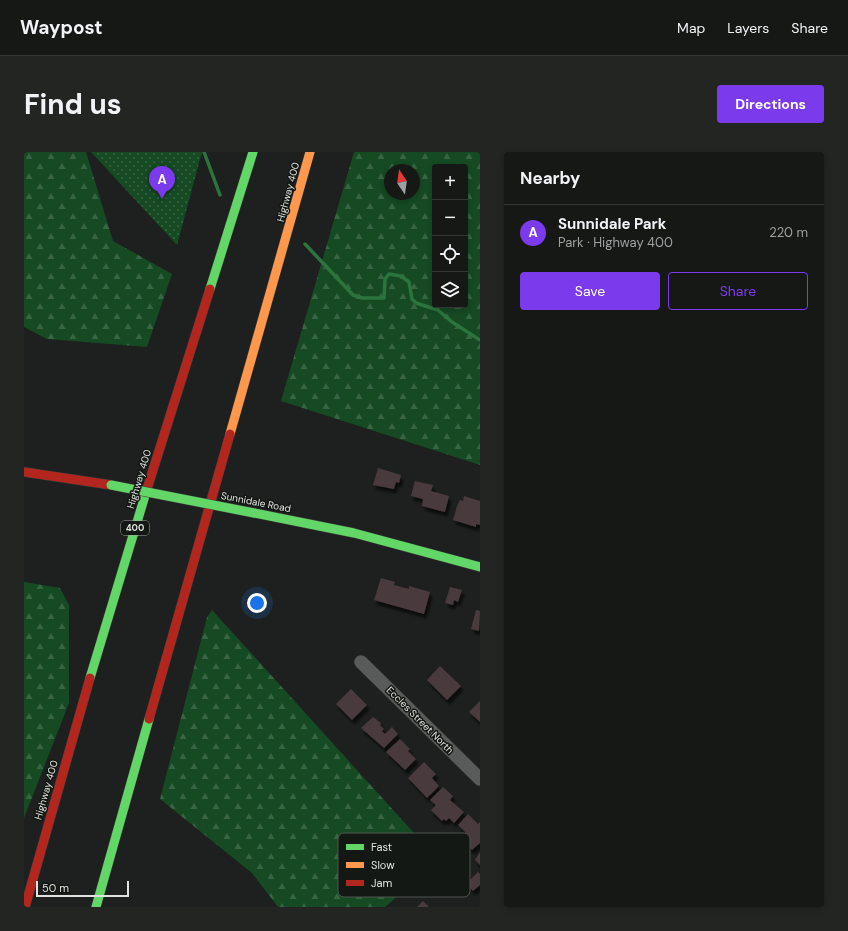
<!DOCTYPE html>
<html lang="en">
<head>
<meta charset="utf-8">
<style>
	body { margin:0; font-family:"DM Sans",sans-serif; background:#232523; color:#f1f3f6 }
	.controls { position:absolute; right:12px; top:12px; display:grid; overflow:hidden; border-radius:4px; box-shadow:0 2px 6px #0003 }
	.controls button { width:36px; height:36px; display:grid; place-items:center; padding:0; border:0; border-bottom:1px solid #353735; background:#161816; color:#f1f3f6; font:20px sans-serif }
	.compass { position:absolute; left:360px; top:12px; width:36px; height:36px; border-radius:50%; background:#161816; box-shadow:0 2px 6px #0003; rotate:347deg }
	.scale { position:absolute; left:12px; bottom:10px; width:93px; box-sizing:border-box; padding-left:4px; border:2px solid #dfe2df; border-top:0; font-size:11px; line-height:14px; white-space:nowrap; color:#dfe2df; -webkit-text-stroke:3px #131814; paint-order:stroke }
	.you { position:absolute; left:233px; top:451px; width:14px; height:14px; margin:-10px; border:3px solid #fff; border-radius:50%; background:#1a73e8; box-shadow:0 0 0 6px #1a73e833 }
	.badge { display:grid; place-items:center; width:26px; height:26px; border-radius:50%; background:#7c3aed; color:#fff; font-size:13px; font-weight:700 }
	.pin { position:absolute; translate:-50% -33px; filter:drop-shadow(0 1px 2px #0008) }
	.pin::after { content:''; position:absolute; top:21px; width:14px; height:12px; background:inherit; clip-path:polygon(0 0,100% 0,50% 100%) }
	.list { margin:0; padding:0; list-style:none }
	h2 { display:flex; justify-content:space-between; align-items:center; height:52px; margin:0; padding:0 16px; font-size:17px }
	h2 small { font-size:13px; font-weight:400; color:#9ea0a1 }
	.list li { display:grid; grid-template-columns:26px 1fr auto; gap:12px; align-items:center; box-sizing:border-box; height:56px; padding:0 16px; border-top:1px solid #353735 }
	.list b { display:block; font-size:15px; white-space:nowrap }
	.list p { margin:0; font-size:13px; white-space:nowrap; color:#9ea0a1 }
	.list em { font-size:13px; font-style:normal; color:#9ea0a1 }
	.actions { display:flex; gap:8px; padding:12px 16px }
	.actions a { flex:1; padding:9px 0; border:1px solid #7c3aed; border-radius:4px; text-align:center; font-size:14px; color:#7c3aed }
	.actions .main { background:#7c3aed; color:#fff }
	.icon { flex:none; width:22px; height:22px; fill:none; stroke:currentColor; stroke-width:2; stroke-linecap:round; stroke-linejoin:round }
	.map { position:relative; flex:none; width:456px; height:755px; overflow:hidden; border-radius:4px }
	header { display:flex; align-items:center; gap:24px; box-sizing:border-box; height:56px; padding:0 20px; background:#161816; border-bottom:1px solid #353735 }
	header strong { font-size:19px }
	nav { display:flex; gap:22px; margin-inline-start:auto; font-size:14px }
	.intro { display:flex; align-items:center; justify-content:space-between; box-sizing:border-box; height:96px; padding:0 24px }
	h1 { margin:0; font-size:28px }
	.button { padding:10px 18px; border-radius:4px; background:#7c3aed; color:#fff; font-size:14px; font-weight:700 }
	main { display:flex; gap:24px; padding:0 24px }
	aside { flex:1; background:#161816; border-radius:4px; box-shadow:0 2px 6px #0003 }
	.map>svg:first-child { display:block }
</style>
</head>
<body>
<header>
<strong>Waypost</strong>
<nav><a>Map</a><a>Layers</a><a>Share</a></nav>
</header>
<div class="intro"><h1>Find us</h1><a class="button">Directions</a></div>
<main>
<div class="map">
<svg width="456" height="755" viewBox="0 0 456 755">
	<defs>
		<pattern id="forest-firs" width="22" height="20" patternUnits="userSpaceOnUse"><rect width="22" height="20" fill="#154a23"/><path d="M5 1l3.5 6h-7zM16 11l3.5 6h-7z" fill="#376442"/></pattern>
		<pattern id="park-dots" width="8" height="8" patternUnits="userSpaceOnUse"><rect width="8" height="8" fill="#154a23"/><path d="M2 2h.1M6 6h.1" fill="none" stroke="#376442" stroke-width="1.8" stroke-linecap="round"/></pattern>
		<filter id="shadow"><feDropShadow dx="2.5" dy="4.5" stdDeviation="1" flood-color="#0009"/></filter>
	</defs>
	<rect width="100%" height="100%" fill="#1d201e"/>
	<g fill="url(#forest-firs)" fill-rule="evenodd">
		<path d="M 0,0 L 62,0 L 89,89 L 148,122 L 123,195 L 23,187 L 0,175 Z"/>
		<path d="M 330,0 L 456,0 L 456,313 L 257,249 ZM 411,15 L 441,15 L 441,153 L 411,153 ZM 366,18 L 390,18 L 390,42 L 366,42 Z"/>
		<path d="M 0,430 L 36,436 L 45,453 L 45,551 L 0,666 Z"/>
		<path d="M 188,458 L 409,702 L 407,715 L 361,755 L 254,755 L 228,721 L 136,647 L 183,465 Z"/>
	</g>
	<path fill="url(#park-dots)" d="M 67,0 L 178,0 L 153,93 Z"/>
	<g fill="none" stroke-linecap="round" stroke-linejoin="round">
		<g stroke="#2c743e" stroke-width="3.5">
			<path d="M 180,0 L 196,43"/>
			<path d="M 281,92 L 329,143 L 338,146 L 360,146 L 361,127 L 365,122 L 377,124 L 385,130 L 388,147 L 392,151 L 414,158 L 428,170 L 456,188"/>
		</g>
	</g>
	<g fill="#493a3d" filter="url(#shadow)">
		<path d="M 354,316 L 377,323 L 375,331 L 372,330 L 370,337 L 349,333 Z"/>
		<path d="M 391,329 L 409,333 L 407,339 L 425,344 L 421,360 L 398,354 L 399,347 L 387,344 Z"/>
		<path d="M 440,344 L 456,349 L 456,373 L 452,372 L 452,375 L 429,368 L 433,354 L 436,348 L 439,349 Z"/>
		<path d="M 357,426 L 371,430 L 370,433 L 385,437 L 385,434 L 406,440 L 400,462 L 350,448 Z"/>
		<path d="M 426,435 L 438,438 L 434,450 L 430,448 L 429,453 L 421,451 Z"/>
		<path d="M 452,458 L 456,459 L 455,479 L 447,477 Z"/>
		<path d="M 416,514 L 437,534 L 423,548 L 403,528 Z"/>
		<path d="M 327,537 L 343,553 L 328,568 L 312,552 Z"/>
		<path d="M 456,549 L 456,570 L 445,560 Z"/>
		<path d="M 349,565 L 357,571 L 356,573 L 360,577 L 358,579 L 361,582 L 368,575 L 374,582 L 360,596 L 337,576 Z"/>
		<path d="M 376,587 L 386,597 L 384,599 L 392,607 L 381,618 L 362,600 Z"/>
		<path d="M 400,610 L 412,622 L 408,626 L 415,634 L 403,646 L 384,626 Z"/>
		<path d="M 419,635 L 429,644 L 426,648 L 440,660 L 430,671 L 425,666 L 422,669 L 420,667 L 418,669 L 407,658 L 412,653 L 406,648 Z"/>
		<path d="M 444,662 L 454,672 L 456,670 L 456,691 L 448,698 L 436,686 L 442,681 L 434,673 Z"/>
		<path d="M 456,700 L 456,713 L 451,708 Z"/>
		<path d="M 454,720 L 456,722 L 456,733 L 449,739 L 442,732 Z"/>
		<path d="M 399,749 L 405,755 L 393,755 Z"/>
	</g>
	<g fill="none" stroke-linecap="round" stroke-linejoin="round">
		<g stroke="#3a3d3b" stroke-width="14">
			<path id="street" d="M 337,510 L 456,627"/>
		</g>
		<g stroke="#3a3d3b" stroke-width="10">
			<g id="fast">
				<path d="M 186,137 L 229,0"/>
				<path d="M 230,361 L 330,381 L 456,415"/>
				<path d="M 66,526 L 123,337"/>
				<path d="M 72,755 L 125,567"/>
			</g>
		</g>
		<g stroke="#3a3d3b" stroke-width="10">
			<path id="slow" d="M 206,282 L 286,0"/>
		</g>
		<g stroke="#3a3d3b" stroke-width="10">
			<g id="jam">
				<path d="M 0,320 L 87,333"/>
				<path d="M 123,337 L 186,137"/>
				<path d="M 125,567 L 206,282"/>
				<path d="M 1,755 L 66,526"/>
			</g>
		</g>
		<use href="#street" stroke="#585b59" stroke-width="13"/>
		<use href="#fast" stroke="#63d668" stroke-width="9"/>
		<use href="#slow" stroke="#ff974d" stroke-width="9"/>
		<use href="#jam" stroke="#b3261e" stroke-width="9"/>
		<g stroke="#3a3d3b" stroke-width="10" stroke-linecap="butt">
			<path id="fast-bridge" d="M 87,333 L 230,361"/>
		</g>
		<use href="#fast-bridge" stroke="#63d668" stroke-width="9"/>
	</g>
	<g text-anchor="middle" dominant-baseline="central" stroke-width="3" stroke-linejoin="round" paint-order="stroke">
		<rect fill="#131814" stroke="#a2a5a2" stroke-width="1" x="97" y="369" width="28" height="14" rx="3"/>
		<g font-size="9" font-weight="bold" fill="#dfe2df">
			<text x="111" y="376">400</text>
		</g>
		<g font-size="10" fill="#dfe2df" stroke="#131814">
			<text transform="translate(264 40) rotate(-75)">Highway 400</text>
			<text transform="translate(115 327) rotate(-73)">Highway 400</text>
			<text transform="translate(232 350) rotate(11)">Sunnidale Road</text>
			<text transform="translate(396 568) rotate(45)">Eccles Street North</text>
			<text transform="translate(22 638) rotate(-74)">Highway 400</text>
		</g>
	</g>
	<rect x="314" y="681" width="132" height="64" rx="6" fill="#131814" stroke="#505551" stroke-width="1"/>
	<rect x="322" y="692" width="18" height="6" fill="#63d668"/>
	<rect x="322" y="710" width="18" height="6" fill="#ff974d"/>
	<rect x="322" y="728" width="18" height="6" fill="#b3261e"/>
	<g font-size="11" fill="#dfe2df">
		<text x="347" y="699">Fast</text>
		<text x="347" y="717">Slow</text>
		<text x="347" y="735">Jam</text>
	</g>
</svg>
<div class="controls">
<button>+</button>
<button>−</button>
<button><svg class="icon" aria-label="locate" viewBox="0 0 24 24"><circle cx="12" cy="12" r="6"/><path d="M12 2v4M12 18v4M2 12h4M18 12h4"/></svg></button>
<button><svg class="icon" aria-label="layers" viewBox="0 0 24 24"><path d="M12 4l9 5-9 5-9-5zM3 14l9 5 9-5"/></svg></button>
</div>
<svg class="compass" viewBox="-18 -18 36 36"><path d="M0-13l5 13h-10z" fill="#e53935"/><path d="M0 13l5-13h-10z" fill="#9ea0a1"/></svg>
<div class="scale">50 m</div>
<div class="you"></div>
<div class="pin badge" style="left:138px;top:47px">A</div>
</div>
<aside>
<h2>Nearby<small></small></h2>
<ul class="list">
<li><span class="badge">A</span><div><b>Sunnidale Park</b><p>Park · Highway 400</p></div><em>220 m</em></li>
</ul>
<div class="actions"><a class="main">Save</a><a>Share</a></div>
</aside>
</main>
</body>
</html>
